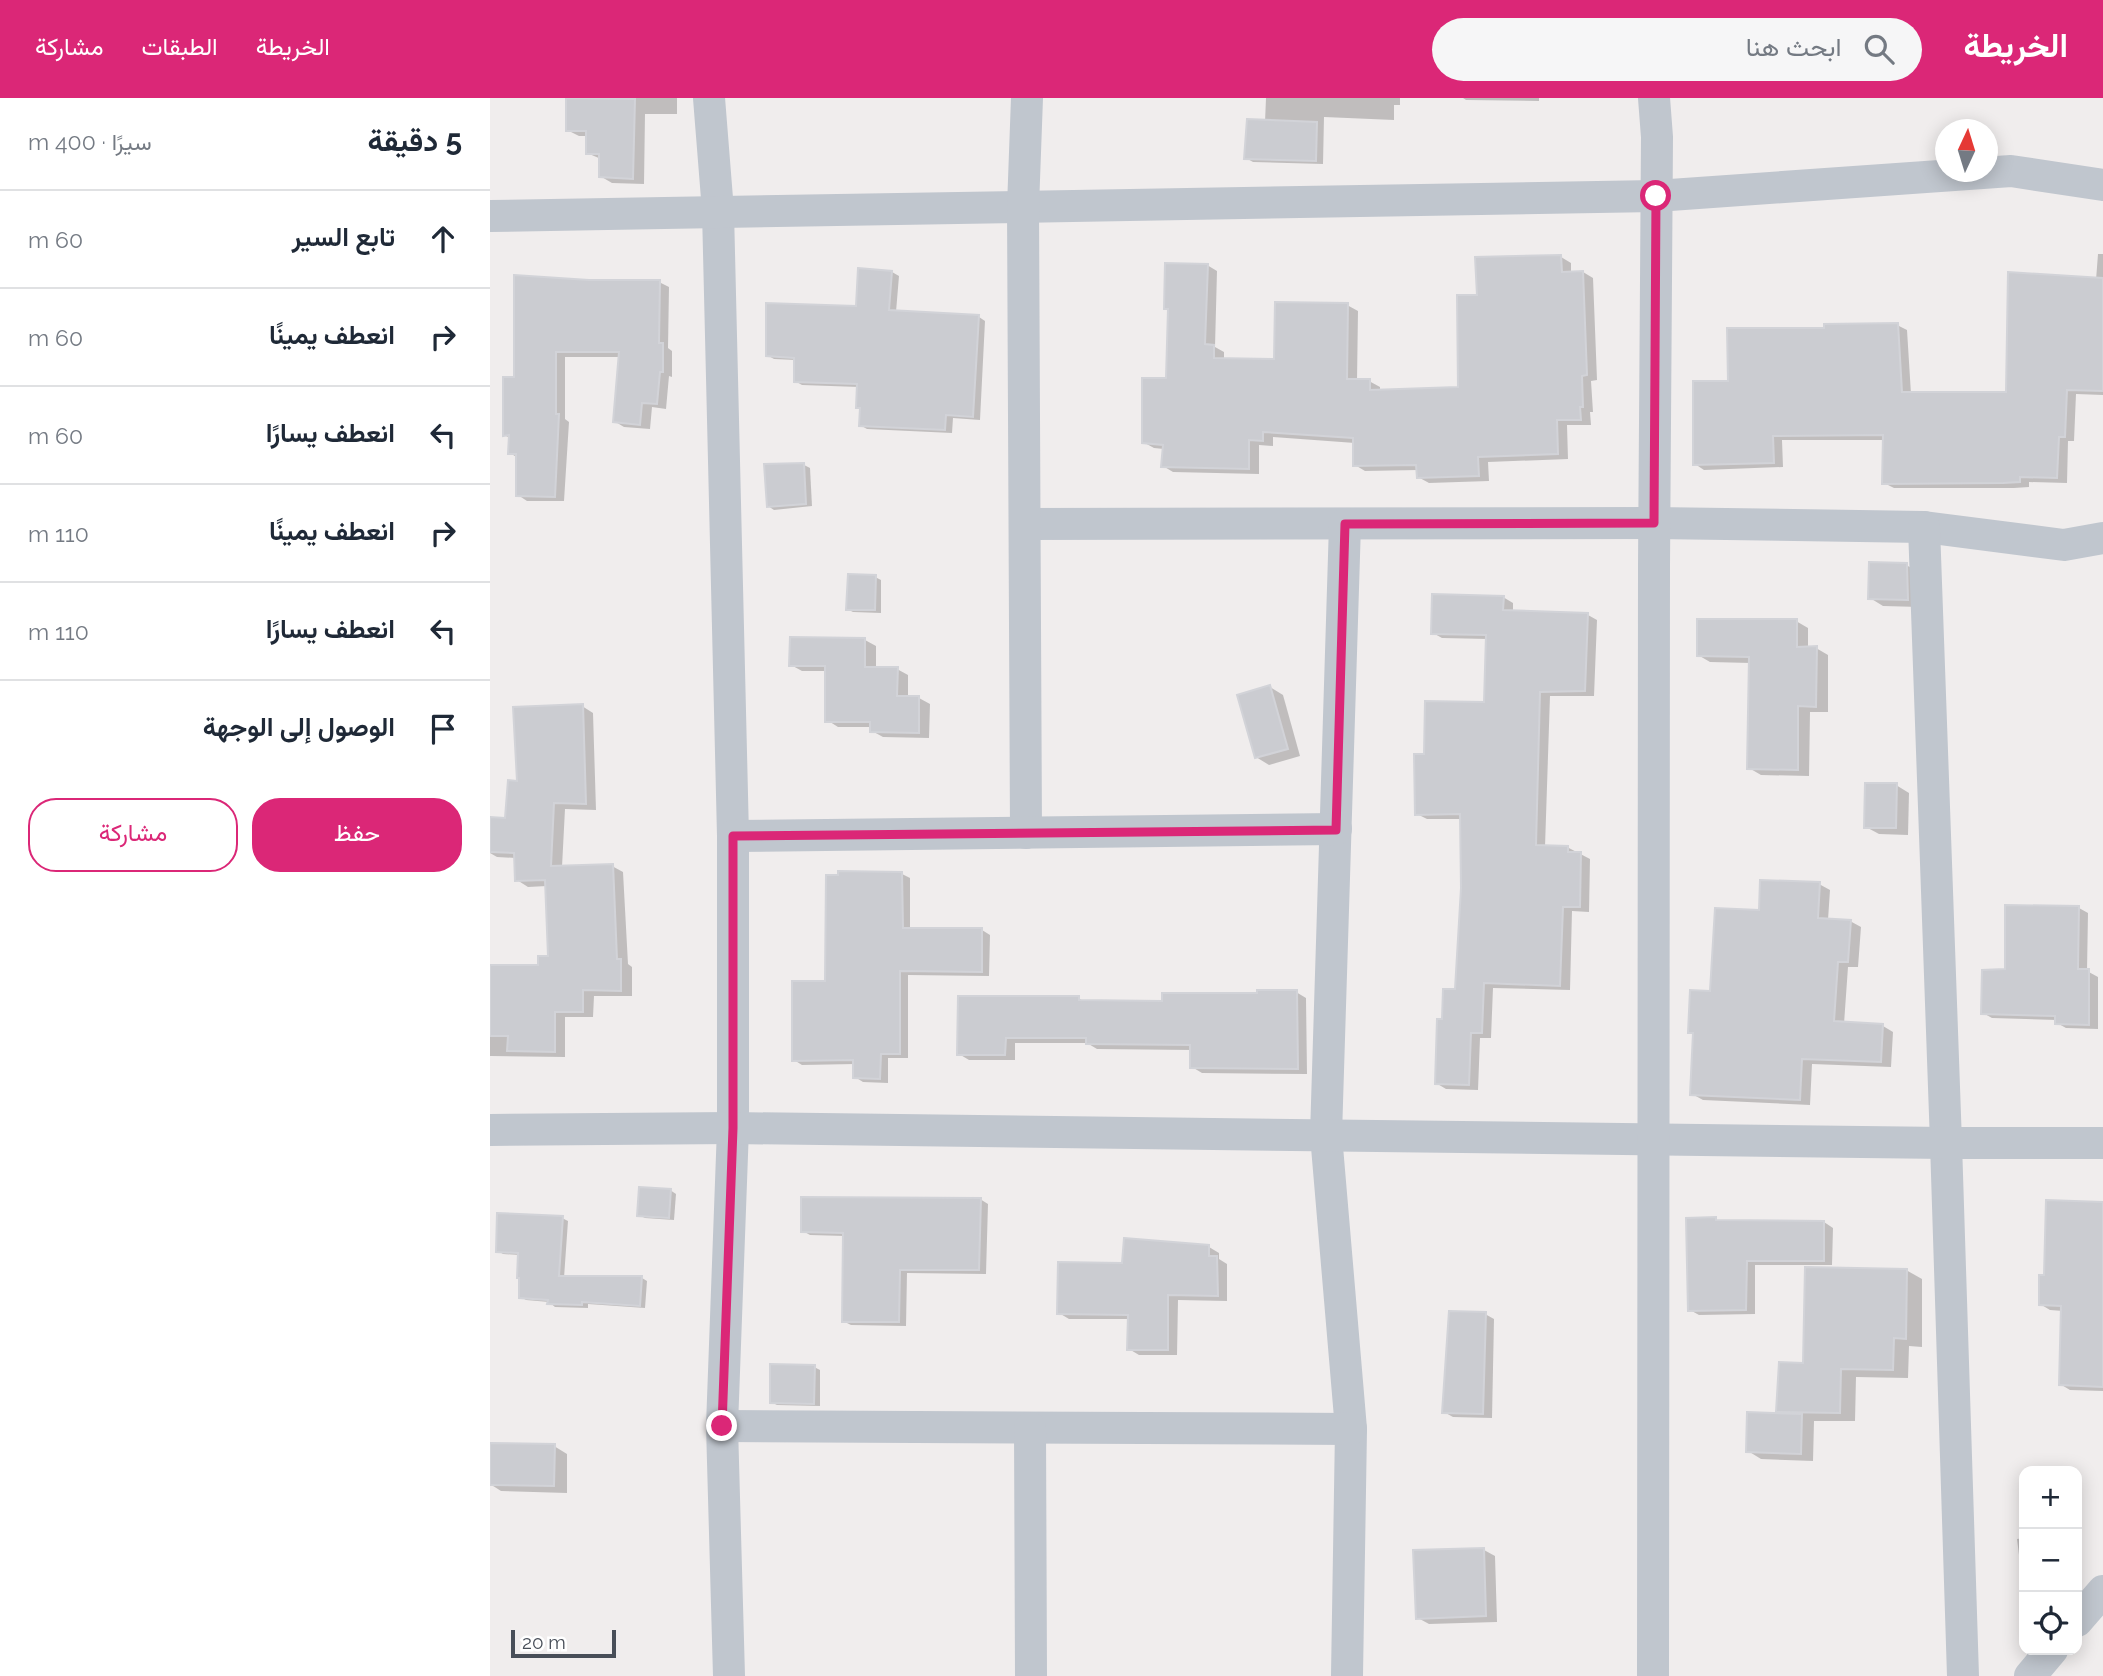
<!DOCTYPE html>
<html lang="ar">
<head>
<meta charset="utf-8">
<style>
	body { margin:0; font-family:Raleway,Vazirmatn,sans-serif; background:#f6f6f7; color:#1f2937; direction:rtl }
	.controls { position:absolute; right:21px; bottom:21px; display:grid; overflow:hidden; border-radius:14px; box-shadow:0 4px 18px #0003 }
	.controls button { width:63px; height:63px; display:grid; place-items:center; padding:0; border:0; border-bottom:2px solid #e0e1e3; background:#fff; color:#1f2937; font:35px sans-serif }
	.compass { position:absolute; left:1445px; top:21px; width:63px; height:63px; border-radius:50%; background:#fff; box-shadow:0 4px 18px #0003; rotate:4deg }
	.scale { position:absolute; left:21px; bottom:18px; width:105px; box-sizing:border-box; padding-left:7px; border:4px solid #484e58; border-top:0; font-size:19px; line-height:24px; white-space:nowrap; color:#484e58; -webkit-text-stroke:5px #fff; paint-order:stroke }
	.stop { position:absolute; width:21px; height:21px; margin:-16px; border:5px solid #db2777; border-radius:50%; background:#fff }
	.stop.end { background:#db2777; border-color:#fff; box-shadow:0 2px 7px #0008 }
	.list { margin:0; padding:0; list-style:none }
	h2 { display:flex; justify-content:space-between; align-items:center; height:91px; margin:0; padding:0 28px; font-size:30px }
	h2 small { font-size:23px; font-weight:400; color:#747a83 }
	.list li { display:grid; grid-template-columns:46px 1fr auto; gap:21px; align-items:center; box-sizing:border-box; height:98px; padding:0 28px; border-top:2px solid #e0e1e3 }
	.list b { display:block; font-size:26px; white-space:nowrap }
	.list em { font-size:23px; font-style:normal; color:#747a83 }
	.actions { display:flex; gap:14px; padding:21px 28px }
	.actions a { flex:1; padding:16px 0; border:2px solid #db2777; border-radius:28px; text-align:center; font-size:24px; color:#db2777 }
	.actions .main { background:#db2777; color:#fff }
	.icon { flex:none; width:38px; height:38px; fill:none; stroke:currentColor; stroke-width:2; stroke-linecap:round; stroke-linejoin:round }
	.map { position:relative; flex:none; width:1613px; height:1578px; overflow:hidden; direction:ltr }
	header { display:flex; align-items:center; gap:42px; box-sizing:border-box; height:98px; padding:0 35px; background:#db2777; color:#fff }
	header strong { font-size:33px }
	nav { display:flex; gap:38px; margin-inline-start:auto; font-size:24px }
	.search { width:490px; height:63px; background:#f6f6f7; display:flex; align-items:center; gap:18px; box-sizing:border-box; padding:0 24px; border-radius:38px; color:#747a83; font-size:26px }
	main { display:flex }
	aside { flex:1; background:#fff }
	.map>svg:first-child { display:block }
</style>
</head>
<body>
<header>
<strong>الخريطة</strong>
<div class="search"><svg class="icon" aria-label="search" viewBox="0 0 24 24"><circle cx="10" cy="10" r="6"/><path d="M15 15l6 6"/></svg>ابحث هنا</div>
<nav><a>الخريطة</a><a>الطبقات</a><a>مشاركة</a></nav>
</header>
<main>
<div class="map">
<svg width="1613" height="1578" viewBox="0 0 1613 1578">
	<rect width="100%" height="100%" fill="#f0eded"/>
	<g fill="#0003">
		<path d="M 77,0 L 187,0 L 187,16 L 155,16 L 154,86 L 122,85 L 110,78 L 111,61 L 97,55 L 97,38 L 89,38 L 77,32 Z"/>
		<path d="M 776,0 L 910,0 L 910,7 L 904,7 L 904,22 L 834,19 L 833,66 L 763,64 L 756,60 L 775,24 Z"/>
		<path d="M 973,0 L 1049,0 L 1049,3 L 976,2 Z"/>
		<path d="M 1608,156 L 1613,156 L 1613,297 L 1586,296 L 1584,343 L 1578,343 L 1577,385 L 1539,384 L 1539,389 L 1524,390 L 1404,390 L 1394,385 L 1395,342 L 1292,342 L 1293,369 L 1214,372 L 1205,366 L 1240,284 L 1335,232 L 1407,227 L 1417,232 L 1421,296 L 1518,296 L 1606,182 Z"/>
		<path d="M 1071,159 L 1081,165 L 1081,175 L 1093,174 L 1103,180 L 1107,282 L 1101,283 L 1103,314 L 1100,314 L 1101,327 L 1077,327 L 1078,361 L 998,364 L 999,383 L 939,385 L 928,379 L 928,372 L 875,373 L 865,367 L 865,345 L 783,339 L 783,348 L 769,347 L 769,376 L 683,374 L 673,368 L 674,351 L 664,350 L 653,344 L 678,282 L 680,212 L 676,210 L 717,167 L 727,173 L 725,249 L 734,254 L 734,262 L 785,263 L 857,207 L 868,213 L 867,283 L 879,283 L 890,289 L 890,293 L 970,291 L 988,199 Z"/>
		<path d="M 402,174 L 409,178 L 406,214 L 489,219 L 495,223 L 490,322 L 463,320 L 462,335 L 377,331 L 370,327 L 369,289 L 312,287 L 305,283 L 306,262 L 284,261 L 277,257 L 368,210 Z"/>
		<path d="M 99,183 L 169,184 L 179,189 L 178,250 L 182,253 L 182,279 L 179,278 L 176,311 L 162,309 L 160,331 L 134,329 L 124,323 L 131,259 L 75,259 L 75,321 L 79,324 L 74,403 L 37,403 L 28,397 L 28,360 L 20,355 L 20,340 L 14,337 L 25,281 Z"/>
		<path d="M 314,367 L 320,370 L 322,408 L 284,412 L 278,408 Z"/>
		<path d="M 1416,467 L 1429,474 L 1430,509 L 1393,508 L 1380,500 Z"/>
		<path d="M 385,479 L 391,482 L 391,515 L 363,514 L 357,511 Z"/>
		<path d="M 1013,499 L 1023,505 L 1023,514 L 1098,517 L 1107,522 L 1104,598 L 1060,598 L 1055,749 L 1077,749 L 1100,761 L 1099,814 L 1082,813 L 1080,892 L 1003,890 L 1001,940 L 990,940 L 988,992 L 956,991 L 946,985 L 953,923 L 967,893 L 973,790 L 972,721 L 937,721 L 927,716 L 936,658 L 996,606 L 998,541 L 952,540 L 943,535 Z"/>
		<path d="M 1306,523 L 1318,530 L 1318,550 L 1326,550 L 1338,557 L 1338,614 L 1320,614 L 1319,678 L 1271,677 L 1259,670 L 1261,565 L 1220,564 L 1208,557 Z"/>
		<path d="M 375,542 L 386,548 L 386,571 L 407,571 L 418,577 L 418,600 L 429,600 L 440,606 L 439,640 L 393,639 L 382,633 L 382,629 L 348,629 L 337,622 L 337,573 L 312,573 L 301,567 Z"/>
		<path d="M 780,589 L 793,597 L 810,658 L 779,667 L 766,659 Z"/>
		<path d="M 92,608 L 103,615 L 106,712 L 75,711 L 72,769 L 122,768 L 133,774 L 138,866 L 142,869 L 142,898 L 104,898 L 103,919 L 75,919 L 75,959 L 0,958 L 0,869 L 49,869 L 60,860 L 57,788 L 38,789 L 27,782 L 26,760 L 7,759 L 0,755 L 0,721 L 17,721 L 28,685 Z"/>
		<path d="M 1406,687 L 1419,695 L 1418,737 L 1389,736 L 1376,729 Z"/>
		<path d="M 412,776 L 420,780 L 420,832 L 492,832 L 500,837 L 499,878 L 418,877 L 418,960 L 398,960 L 398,985 L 373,984 L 365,979 L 365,966 L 312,967 L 304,962 L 337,885 Z"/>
		<path d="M 1329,786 L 1340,792 L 1338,822 L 1360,823 L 1371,829 L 1368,869 L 1358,869 L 1354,926 L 1393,928 L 1403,934 L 1401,969 L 1322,966 L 1320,1007 L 1213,1002 L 1202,996 L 1205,937 L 1200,934 L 1271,814 Z"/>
		<path d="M 1589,810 L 1598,815 L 1597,873 L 1608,879 L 1608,931 L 1576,930 L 1567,925 L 1567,922 L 1502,920 L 1493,915 L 1516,873 Z"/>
		<path d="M 806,894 L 816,900 L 817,976 L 712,975 L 702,969 L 702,952 L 607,951 L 597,945 L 525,945 L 525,962 L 479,962 L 469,956 L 588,900 L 595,904 L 673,904 Z"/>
		<path d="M 180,1092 L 186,1096 L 184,1122 L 155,1120 L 149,1117 Z"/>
		<path d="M 490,1101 L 498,1106 L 496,1176 L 417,1175 L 416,1228 L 361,1227 L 353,1223 L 355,1138 L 320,1137 L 313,1133 Z"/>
		<path d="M 1558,1104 L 1613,1105 L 1613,1293 L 1580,1292 L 1570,1286 L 1573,1213 L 1560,1212 L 1550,1206 L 1555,1179 Z"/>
		<path d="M 72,1120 L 78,1123 L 74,1180 L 152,1180 L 157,1183 L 155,1210 L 98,1206 L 98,1210 L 65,1209 L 59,1204 L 36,1202 L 31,1199 L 30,1157 L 13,1156 L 8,1153 Z"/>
		<path d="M 1225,1121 L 1230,1124 L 1334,1124 L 1343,1130 L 1342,1167 L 1265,1167 L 1265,1216 L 1209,1217 L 1200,1212 Z"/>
		<path d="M 719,1149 L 729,1155 L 729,1161 L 737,1166 L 737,1203 L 688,1202 L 687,1257 L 649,1257 L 639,1251 L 639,1221 L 579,1221 L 569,1215 L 634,1167 Z"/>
		<path d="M 1416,1172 L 1432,1181 L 1432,1249 L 1419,1248 L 1418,1280 L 1366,1279 L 1365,1323 L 1324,1323 L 1323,1363 L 1271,1361 L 1258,1353 L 1294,1317 L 1288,1313 L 1315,1267 Z"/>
		<path d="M 995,1216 L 1004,1221 L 1002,1320 L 963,1319 L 954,1314 Z"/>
		<path d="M 324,1269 L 330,1272 L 330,1308 L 287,1307 L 281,1304 Z"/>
		<path d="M 0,1346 L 64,1348 L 77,1356 L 77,1395 L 11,1393 L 0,1386 Z"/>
		<path d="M 1534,1440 L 1534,1497 L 1527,1441 Z"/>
		<path d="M 994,1452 L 1005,1458 L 1007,1524 L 939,1526 L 928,1520 Z"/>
	</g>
	<g fill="#cbccd1" stroke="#d2d3d8" stroke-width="2">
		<path d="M 76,0 L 145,1 L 143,81 L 109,79 L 109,56 L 96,56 L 96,33 L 76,33 Z"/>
		<path d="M 757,21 L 827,24 L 826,63 L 754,61 Z"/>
		<path d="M 1071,157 L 1072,174 L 1093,173 L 1097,277 L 1092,278 L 1093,309 L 1090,309 L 1091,322 L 1067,322 L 1068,356 L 988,359 L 989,378 L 927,380 L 926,367 L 863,368 L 863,340 L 773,334 L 773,343 L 759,342 L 759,371 L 671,369 L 673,347 L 652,345 L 652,280 L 676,280 L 678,211 L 674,211 L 675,165 L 718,166 L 715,246 L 724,247 L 724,260 L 784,261 L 785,204 L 858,205 L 857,281 L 880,281 L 880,292 L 968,289 L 967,197 L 987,197 L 985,159 Z"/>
		<path d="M 368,170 L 402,173 L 399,212 L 489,217 L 483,319 L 456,317 L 455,332 L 369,328 L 370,310 L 366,310 L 367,286 L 304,284 L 304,260 L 276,258 L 276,205 L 366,208 Z"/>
		<path d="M 1518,174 L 1613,180 L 1613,293 L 1577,292 L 1575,339 L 1569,339 L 1567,380 L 1530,379 L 1530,384 L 1513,385 L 1392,386 L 1393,337 L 1283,338 L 1284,365 L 1203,367 L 1203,283 L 1238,283 L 1237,230 L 1334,230 L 1334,226 L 1408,225 L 1412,294 L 1516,294 Z"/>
		<path d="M 24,177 L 99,182 L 170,182 L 169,245 L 173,245 L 173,274 L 170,274 L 167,306 L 152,305 L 150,327 L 123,324 L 129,254 L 66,254 L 66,316 L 69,316 L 65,399 L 26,398 L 26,356 L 18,356 L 19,337 L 13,338 L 13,279 L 24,279 Z"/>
		<path d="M 314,365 L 316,406 L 277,409 L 274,366 Z"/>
		<path d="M 1379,464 L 1417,465 L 1418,502 L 1378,501 Z"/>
		<path d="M 358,476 L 386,477 L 385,512 L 356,512 Z"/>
		<path d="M 942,496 L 1014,498 L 1013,512 L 1098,515 L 1095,593 L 1050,594 L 1046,747 L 1078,748 L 1078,754 L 1091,754 L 1090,809 L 1073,809 L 1070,888 L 994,885 L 992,935 L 981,935 L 979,987 L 945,986 L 947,921 L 952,921 L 953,891 L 965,891 L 971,790 L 970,716 L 925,717 L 924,656 L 934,656 L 935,603 L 994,604 L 996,537 L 941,536 Z"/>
		<path d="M 1207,521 L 1307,521 L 1307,549 L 1327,548 L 1326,609 L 1308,608 L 1308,672 L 1257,671 L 1259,559 L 1207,558 Z"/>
		<path d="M 300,539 L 375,540 L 375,569 L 408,569 L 407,598 L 429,598 L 429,635 L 380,634 L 380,624 L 335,624 L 335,568 L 299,568 Z"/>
		<path d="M 780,587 L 798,651 L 765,660 L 747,597 Z"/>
		<path d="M 93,606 L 96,706 L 64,705 L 61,768 L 123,766 L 127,861 L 131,861 L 131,893 L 93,892 L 93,914 L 65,914 L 65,954 L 17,953 L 18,938 L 0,938 L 0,867 L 48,867 L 48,858 L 58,858 L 55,782 L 25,783 L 24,755 L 0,754 L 0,719 L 15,720 L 18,682 L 27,683 L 23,609 Z"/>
		<path d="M 1375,685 L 1407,685 L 1406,730 L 1374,730 Z"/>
		<path d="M 348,773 L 412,774 L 413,830 L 492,830 L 492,874 L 410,873 L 410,956 L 391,956 L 390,981 L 363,980 L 363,962 L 302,963 L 302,883 L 335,883 L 336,777 L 348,777 Z"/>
		<path d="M 1270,782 L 1330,784 L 1328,820 L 1361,822 L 1358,864 L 1348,864 L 1344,923 L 1393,926 L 1391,964 L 1312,961 L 1310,1002 L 1200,997 L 1203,935 L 1198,935 L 1200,892 L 1220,893 L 1225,810 L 1269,812 Z"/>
		<path d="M 1515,807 L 1589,808 L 1588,871 L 1599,871 L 1599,927 L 1565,926 L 1565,918 L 1491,916 L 1492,872 L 1515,871 Z"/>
		<path d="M 767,892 L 807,892 L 808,971 L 700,970 L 700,947 L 596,946 L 596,940 L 516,940 L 515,957 L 467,957 L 468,898 L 589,898 L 589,902 L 672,903 L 672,895 L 767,895 Z"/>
		<path d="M 149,1089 L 181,1091 L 179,1120 L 147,1118 Z"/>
		<path d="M 311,1099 L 491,1100 L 489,1172 L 410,1172 L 409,1224 L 352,1224 L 353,1135 L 311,1134 Z"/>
		<path d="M 1556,1102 L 1613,1104 L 1613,1289 L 1569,1287 L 1571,1208 L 1549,1207 L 1549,1177 L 1554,1177 Z"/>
		<path d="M 7,1115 L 73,1118 L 69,1178 L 152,1178 L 150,1208 L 92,1204 L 92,1207 L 57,1206 L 58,1202 L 29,1200 L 29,1180 L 27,1180 L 28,1155 L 6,1154 Z"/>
		<path d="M 1226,1119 L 1226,1122 L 1334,1123 L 1334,1163 L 1257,1163 L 1256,1212 L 1198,1213 L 1196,1120 Z"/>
		<path d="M 634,1140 L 719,1147 L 719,1158 L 727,1158 L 728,1198 L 678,1197 L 678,1252 L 637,1252 L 638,1217 L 567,1216 L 568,1164 L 632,1165 Z"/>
		<path d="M 1315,1169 L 1417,1171 L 1416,1241 L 1404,1240 L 1403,1272 L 1351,1271 L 1350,1315 L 1286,1314 L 1289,1264 L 1313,1265 Z"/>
		<path d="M 959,1213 L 996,1214 L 993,1316 L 952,1315 Z"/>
		<path d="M 280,1266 L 325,1267 L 324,1306 L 280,1305 Z"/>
		<path d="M 1257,1314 L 1312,1316 L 1311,1356 L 1256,1354 Z"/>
		<path d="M 0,1345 L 65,1346 L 64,1388 L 0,1387 Z"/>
		<path d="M 994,1450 L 996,1518 L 926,1521 L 923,1452 Z"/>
	</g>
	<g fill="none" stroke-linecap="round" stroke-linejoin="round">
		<g stroke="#c0c6ce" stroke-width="32">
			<path d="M 219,0 L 228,113 L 243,738 L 243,1030 L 232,1328 L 239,1578"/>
			<path d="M 0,118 L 1166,98 L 1521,73 L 1613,87"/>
			<path d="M 535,426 L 1164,425 L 1434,429 L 1574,447 L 1613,440"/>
			<path d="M 855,426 L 836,1037 L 861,1331 L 857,1578"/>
			<path d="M 1434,429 L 1456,1045 L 1473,1578"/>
			<path d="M 536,735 L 533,109 L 537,0"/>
			<path d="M 243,738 L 846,731"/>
			<path d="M 0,1032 L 243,1030 L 1456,1045 L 1613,1045"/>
			<path d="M 232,1328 L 861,1331"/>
			<path d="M 540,1330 L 541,1578"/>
			<path d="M 1587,1523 L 1613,1493"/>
			<path d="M 1163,1578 L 1164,468 L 1167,39 L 1164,0"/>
			<path d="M 1540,1578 L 1562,1552"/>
		</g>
	</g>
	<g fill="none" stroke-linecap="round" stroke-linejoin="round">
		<path stroke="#db2777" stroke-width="9" d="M 232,1328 L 243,1030 L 243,738 L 846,732 L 855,426 L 1164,425 L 1166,98"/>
	</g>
</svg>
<div class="controls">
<button>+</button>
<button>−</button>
<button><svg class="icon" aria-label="locate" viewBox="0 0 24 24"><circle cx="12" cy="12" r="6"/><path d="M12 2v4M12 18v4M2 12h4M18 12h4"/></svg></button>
</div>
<svg class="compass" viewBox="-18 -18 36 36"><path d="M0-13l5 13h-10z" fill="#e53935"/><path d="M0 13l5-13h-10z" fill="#747a83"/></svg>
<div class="scale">20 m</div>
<div class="stop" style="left:1166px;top:98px"></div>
<div class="stop end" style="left:232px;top:1328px"></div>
</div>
<aside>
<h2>5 دقيقة<small>سيرًا · 400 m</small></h2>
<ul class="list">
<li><svg class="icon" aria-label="ahead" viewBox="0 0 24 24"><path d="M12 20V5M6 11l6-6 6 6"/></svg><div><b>تابع السير</b></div><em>60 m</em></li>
<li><svg class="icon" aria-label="right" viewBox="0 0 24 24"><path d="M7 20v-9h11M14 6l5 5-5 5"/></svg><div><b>انعطف يمينًا</b></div><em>60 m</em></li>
<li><svg class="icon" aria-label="left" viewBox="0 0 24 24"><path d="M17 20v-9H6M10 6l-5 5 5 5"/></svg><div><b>انعطف يسارًا</b></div><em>60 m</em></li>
<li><svg class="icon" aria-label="right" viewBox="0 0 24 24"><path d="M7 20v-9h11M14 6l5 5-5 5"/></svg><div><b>انعطف يمينًا</b></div><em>110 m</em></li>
<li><svg class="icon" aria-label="left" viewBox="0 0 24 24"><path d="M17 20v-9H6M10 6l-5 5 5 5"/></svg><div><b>انعطف يسارًا</b></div><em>110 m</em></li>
<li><svg class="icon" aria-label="arrive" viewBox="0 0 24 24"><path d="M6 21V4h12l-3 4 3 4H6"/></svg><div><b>الوصول إلى الوجهة</b></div></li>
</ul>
<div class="actions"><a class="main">حفظ</a><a>مشاركة</a></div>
</aside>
</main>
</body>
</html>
